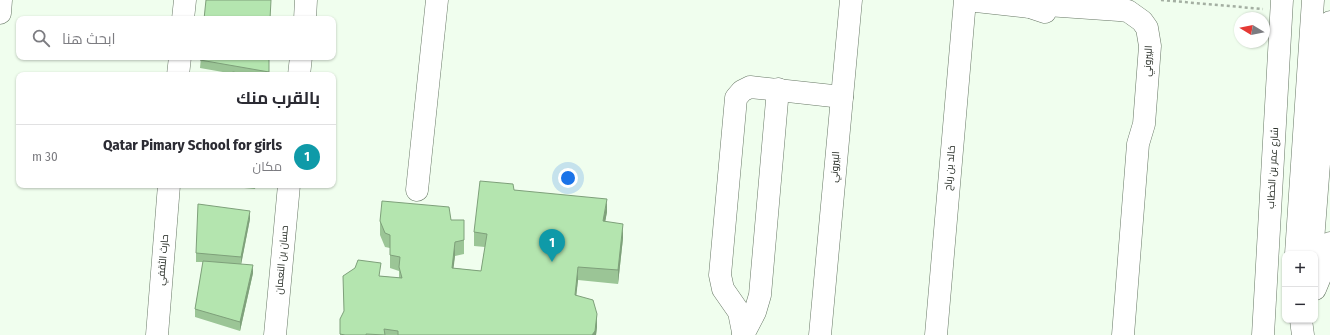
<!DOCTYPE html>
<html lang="ar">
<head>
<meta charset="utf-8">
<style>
	body { margin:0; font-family:"Fira Sans Condensed",Cairo,sans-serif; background:#f2f2f3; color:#2b2b33; direction:rtl }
	.controls { position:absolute; right:12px; bottom:12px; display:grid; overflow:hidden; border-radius:8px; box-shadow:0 1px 3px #0004 }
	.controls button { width:36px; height:36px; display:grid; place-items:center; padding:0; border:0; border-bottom:1px solid #e1e1e2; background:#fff; color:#2b2b33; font:20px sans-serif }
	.compass { position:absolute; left:1234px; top:12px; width:36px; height:36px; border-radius:50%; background:#fff; box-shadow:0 1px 3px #0004; rotate:280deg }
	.you { position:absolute; left:568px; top:178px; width:14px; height:14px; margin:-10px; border:3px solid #fff; border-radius:50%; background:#1a73e8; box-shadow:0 0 0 6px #1a73e833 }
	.badge { display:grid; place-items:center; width:26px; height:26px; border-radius:50%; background:#7c3aed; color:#fff; font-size:13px; font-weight:700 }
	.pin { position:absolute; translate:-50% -33px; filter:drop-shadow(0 1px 2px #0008) }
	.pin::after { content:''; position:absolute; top:21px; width:14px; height:12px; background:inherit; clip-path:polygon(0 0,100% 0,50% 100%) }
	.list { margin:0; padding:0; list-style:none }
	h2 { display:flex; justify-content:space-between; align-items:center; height:52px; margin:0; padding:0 16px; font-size:17px }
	h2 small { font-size:13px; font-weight:400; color:#7c7c81 }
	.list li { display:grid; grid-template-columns:26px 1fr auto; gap:12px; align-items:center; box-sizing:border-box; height:64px; padding:0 16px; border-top:1px solid #e1e1e2 }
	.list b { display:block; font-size:15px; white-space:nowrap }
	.list p { margin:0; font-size:13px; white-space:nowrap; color:#7c7c81 }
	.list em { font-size:13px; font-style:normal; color:#7c7c81 }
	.icon { flex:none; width:22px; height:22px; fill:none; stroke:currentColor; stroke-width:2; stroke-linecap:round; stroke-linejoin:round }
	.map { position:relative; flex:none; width:1330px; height:335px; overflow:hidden; direction:ltr }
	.search { position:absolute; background:#fff; box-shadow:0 1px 3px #0004; left:16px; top:16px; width:320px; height:44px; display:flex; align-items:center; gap:10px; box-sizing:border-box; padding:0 14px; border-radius:8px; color:#7c7c81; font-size:15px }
	.panel { position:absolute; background:#fff; box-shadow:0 1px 3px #0004; left:16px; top:72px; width:320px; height:116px; border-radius:8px; direction:rtl }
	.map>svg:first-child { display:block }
</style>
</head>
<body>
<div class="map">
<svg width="1330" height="335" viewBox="0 0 1330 335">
	<rect width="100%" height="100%" fill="#f0feee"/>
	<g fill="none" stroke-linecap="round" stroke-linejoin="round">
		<g stroke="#687866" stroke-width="23">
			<g id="minor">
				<path d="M 967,0 L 1030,7 L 1045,12"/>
				<path d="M 1030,7 L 1047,5 L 1119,10 L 1128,11 L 1142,21 L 1147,28 L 1150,46 L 1144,124 L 1138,144 L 1123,335"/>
				<path d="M 0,13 L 1,0"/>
				<path d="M 183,19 L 185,0"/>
				<path d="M 305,19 L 306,0"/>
				<path d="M 178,75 L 180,57"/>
				<path d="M 299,75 L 301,57"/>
				<path d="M 417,190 L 437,0"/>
				<path d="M 743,332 L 739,312 L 723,289 L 720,275 L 736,98 L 742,91 L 750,87 L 842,97"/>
				<path d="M 157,335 L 169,185"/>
				<path d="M 275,335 L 289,185"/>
				<path d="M 743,335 L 755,312 L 760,295 L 778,89"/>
				<path d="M 820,335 L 851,0"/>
				<path d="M 936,335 L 965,0"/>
			</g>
		</g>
		<g stroke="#687866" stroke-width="23">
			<g id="major">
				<path d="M 1296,254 L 1313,0"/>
				<path d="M 1312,254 L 1330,22"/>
				<path d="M 1315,289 L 1325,265 L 1330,243"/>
				<path d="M 1301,320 L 1303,335"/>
				<path d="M 1263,335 L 1282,0"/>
			</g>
		</g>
		<path stroke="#a4afa2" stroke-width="2.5" stroke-dasharray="3 3" stroke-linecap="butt" d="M 1161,0 L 1263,9"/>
		<use href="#minor" stroke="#fff" stroke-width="22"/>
		<use href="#major" stroke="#fff" stroke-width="22"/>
	</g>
	<g fill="#9bc596">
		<path d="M 201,57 L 269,57 L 269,75 L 240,75 L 200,68 Z"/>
		<path d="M 211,185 L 256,185 L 255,189 Z"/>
		<path d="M 514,190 L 607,212 L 605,221 L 623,238 L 618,284 L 578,280 L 576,295 L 597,327 L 596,335 L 340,335 L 340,319 L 381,276 L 399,278 L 399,271 L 390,268 L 390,248 L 385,247 L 380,235 L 380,221 L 451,220 L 464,220 L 464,254 L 455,256 L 453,268 L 481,271 L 485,247 L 474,246 L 474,232 Z"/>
		<path d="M 250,219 L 241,264 L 253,273 L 240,331 L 195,317 L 195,309 L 203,262 L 196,262 L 196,253 Z"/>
	</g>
	<g fill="#7ea07a">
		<path d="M 607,199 L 607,212 L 603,234 L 603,221 Z"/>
		<path d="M 250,211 L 250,219 L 241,265 L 241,257 Z"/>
		<path d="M 623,224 L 623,238 L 618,284 L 618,270 Z"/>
		<path d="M 455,242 L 455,256 L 452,281 L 452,268 Z"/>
		<path d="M 253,265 L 253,273 L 240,331 L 240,322 Z"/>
		<path d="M 578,267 L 578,280 L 575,308 L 575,295 Z"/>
		<path d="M 597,314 L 597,327 L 596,335 L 592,335 Z"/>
	</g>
	<g fill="#b4e5af" stroke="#7ea07a">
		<path d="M 206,0 L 271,0 L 270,19 L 204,19 Z"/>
		<path d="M 201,57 L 269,57 L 269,72 L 200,60 Z"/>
		<path d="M 234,72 L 239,75 L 219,75 Z"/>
		<path d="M 480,181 L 513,184 L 514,190 L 607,199 L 603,221 L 623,224 L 618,270 L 578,267 L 575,295 L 593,300 L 597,314 L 595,331 L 592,335 L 398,335 L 398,331 L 384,329 L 385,335 L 366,334 L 366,335 L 345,335 L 340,334 L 340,319 L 344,311 L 343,276 L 355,268 L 358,260 L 381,263 L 379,276 L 402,278 L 399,267 L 400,257 L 390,255 L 390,235 L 385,233 L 380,221 L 382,201 L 449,207 L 451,220 L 464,220 L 464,240 L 455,242 L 452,268 L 481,271 L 487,234 L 474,232 Z"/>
		<path d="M 198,204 L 250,211 L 241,257 L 196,253 Z"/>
		<path d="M 203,261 L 253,265 L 240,322 L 195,309 Z"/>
	</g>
	<g text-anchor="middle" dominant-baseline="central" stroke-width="4" stroke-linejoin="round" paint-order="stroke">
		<g font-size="10" fill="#191f18" stroke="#fff">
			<text transform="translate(1148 61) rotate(-87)">البيروني</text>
			<text transform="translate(835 167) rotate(-85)">البيروني</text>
			<text transform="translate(950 168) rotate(-85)">خالد بن رباح</text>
			<text transform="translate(1273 168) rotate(-87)">شارع عمر بن الخطاب</text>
			<text transform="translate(163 260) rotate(-85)">حارث الثقفي</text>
			<text transform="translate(282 260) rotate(-85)">حسان بن النعمان</text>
		</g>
	</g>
</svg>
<div class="controls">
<button>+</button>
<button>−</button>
</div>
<svg class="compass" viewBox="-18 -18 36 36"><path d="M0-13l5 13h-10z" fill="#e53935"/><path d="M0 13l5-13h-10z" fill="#7c7c81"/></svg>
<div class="you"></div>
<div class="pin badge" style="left:552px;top:262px;background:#0f9aa8">1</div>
<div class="search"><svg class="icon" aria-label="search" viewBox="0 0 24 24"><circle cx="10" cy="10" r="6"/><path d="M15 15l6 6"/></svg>ابحث هنا</div>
<section class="panel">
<h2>بالقرب منك<small></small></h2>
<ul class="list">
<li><span class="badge" style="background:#0f9aa8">1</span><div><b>Qatar Pimary School for girls</b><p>مكان</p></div><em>30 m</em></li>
</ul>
</section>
</div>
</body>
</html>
